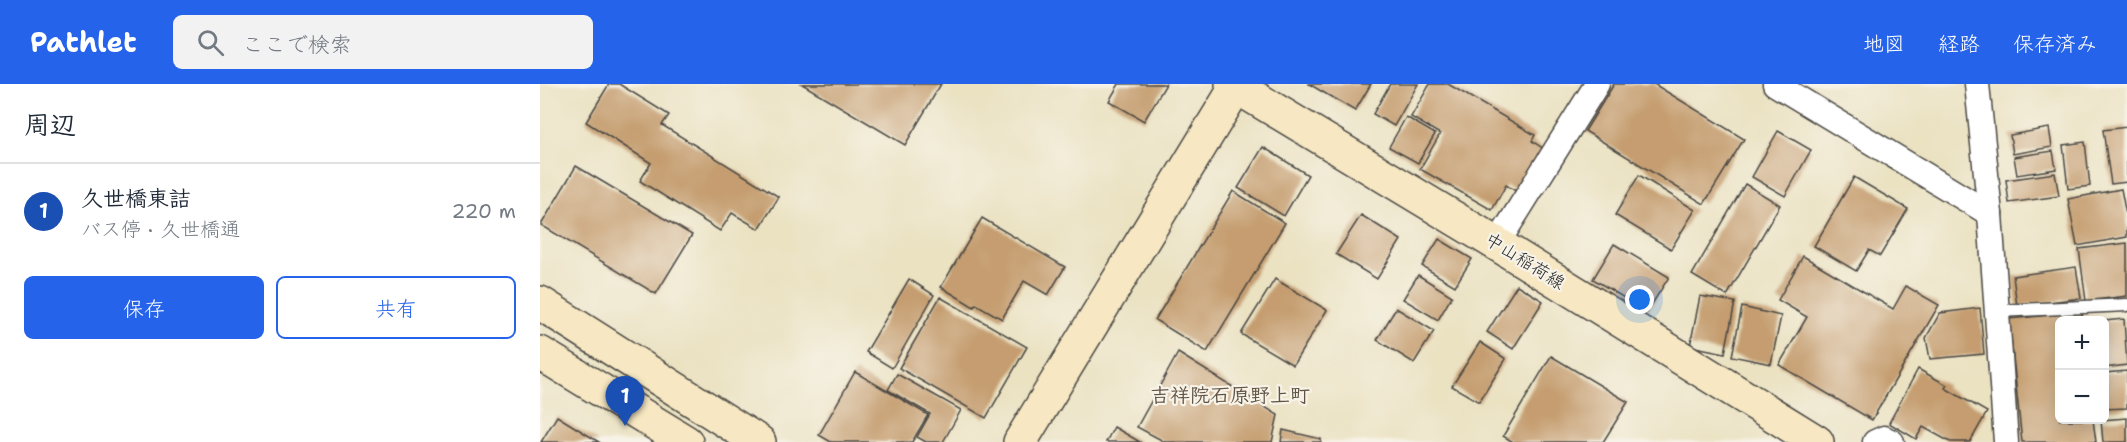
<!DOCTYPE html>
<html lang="ja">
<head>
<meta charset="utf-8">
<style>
	body { margin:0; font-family:"Shantell Sans","Klee One",sans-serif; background:#f2f2f3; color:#1f2937 }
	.controls { position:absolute; right:18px; bottom:18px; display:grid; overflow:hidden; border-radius:9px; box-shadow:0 3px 15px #0003 }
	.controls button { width:54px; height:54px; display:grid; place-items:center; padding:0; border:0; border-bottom:2px solid #e0e1e3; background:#fff; color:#1f2937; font:30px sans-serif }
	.you { position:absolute; left:1100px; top:216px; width:21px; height:21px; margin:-15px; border:4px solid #fff; border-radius:50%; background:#1a73e8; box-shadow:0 0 0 9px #1a73e833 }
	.badge { display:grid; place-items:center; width:39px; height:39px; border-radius:50%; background:#2563eb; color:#fff; font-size:20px; font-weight:700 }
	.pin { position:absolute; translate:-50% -50px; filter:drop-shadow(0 2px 3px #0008) }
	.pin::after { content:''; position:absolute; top:32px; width:21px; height:18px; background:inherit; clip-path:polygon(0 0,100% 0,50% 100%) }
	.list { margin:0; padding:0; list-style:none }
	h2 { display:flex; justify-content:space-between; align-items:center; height:78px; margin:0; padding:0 24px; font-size:26px }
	h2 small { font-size:20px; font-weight:400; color:#747a83 }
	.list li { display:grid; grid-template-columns:39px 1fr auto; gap:18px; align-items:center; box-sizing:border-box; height:96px; padding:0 24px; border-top:2px solid #e0e1e3 }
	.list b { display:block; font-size:22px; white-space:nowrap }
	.list p { margin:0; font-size:20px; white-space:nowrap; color:#747a83 }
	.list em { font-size:20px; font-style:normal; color:#747a83 }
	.actions { display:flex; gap:12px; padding:18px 24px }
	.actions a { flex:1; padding:14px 0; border:2px solid #2563eb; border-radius:9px; text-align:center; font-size:21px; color:#2563eb }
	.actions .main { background:#2563eb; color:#fff }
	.icon { flex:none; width:33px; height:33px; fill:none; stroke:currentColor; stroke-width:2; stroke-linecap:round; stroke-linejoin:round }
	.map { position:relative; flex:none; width:1587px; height:358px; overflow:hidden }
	header { display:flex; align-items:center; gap:36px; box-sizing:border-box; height:84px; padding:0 30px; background:#2563eb; color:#fff }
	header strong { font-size:28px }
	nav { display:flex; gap:33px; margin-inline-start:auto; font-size:21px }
	.search { width:420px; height:54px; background:#f2f2f3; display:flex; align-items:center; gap:15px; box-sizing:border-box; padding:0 21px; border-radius:9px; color:#747a83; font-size:22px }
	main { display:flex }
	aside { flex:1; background:#fff }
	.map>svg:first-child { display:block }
</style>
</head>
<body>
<header>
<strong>Pathlet</strong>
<div class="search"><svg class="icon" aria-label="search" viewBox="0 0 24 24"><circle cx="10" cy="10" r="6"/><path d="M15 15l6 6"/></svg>ここで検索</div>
<nav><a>地図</a><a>経路</a><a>保存済み</a></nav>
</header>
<main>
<aside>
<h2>周辺<small></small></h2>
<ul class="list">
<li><span class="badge" style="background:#1a4fb4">1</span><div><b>久世橋東詰</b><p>バス停 · 久世橋通</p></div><em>220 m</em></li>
</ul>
<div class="actions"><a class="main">保存</a><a>共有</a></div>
</aside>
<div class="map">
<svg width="1587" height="358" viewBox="0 0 1587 358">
	<rect width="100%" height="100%" fill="#f7f3e8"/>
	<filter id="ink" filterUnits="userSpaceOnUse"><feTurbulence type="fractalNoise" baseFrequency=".0167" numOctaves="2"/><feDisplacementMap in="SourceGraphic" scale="12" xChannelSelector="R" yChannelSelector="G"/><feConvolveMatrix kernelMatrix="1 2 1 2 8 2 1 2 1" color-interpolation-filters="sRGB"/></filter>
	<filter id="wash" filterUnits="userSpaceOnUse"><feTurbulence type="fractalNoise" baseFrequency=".008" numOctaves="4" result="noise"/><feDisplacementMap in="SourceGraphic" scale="24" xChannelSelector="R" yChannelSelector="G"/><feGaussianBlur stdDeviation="1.35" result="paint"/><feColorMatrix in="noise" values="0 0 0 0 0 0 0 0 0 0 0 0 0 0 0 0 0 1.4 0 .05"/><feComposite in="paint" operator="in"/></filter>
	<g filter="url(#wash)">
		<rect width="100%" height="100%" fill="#ebe2c2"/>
		<g id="blocks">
			<g fill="#c59d70">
				<path d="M 69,0 L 79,0 L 129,31 L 122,41 L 239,113 L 219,145 L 192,129 L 180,147 L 100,97 L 111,79 L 46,38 Z"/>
				<path d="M 262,0 L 401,0 L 365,61 Z"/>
				<path d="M 579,0 L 626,0 L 604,37 L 569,17 Z"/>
				<path d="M 769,0 L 831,0 L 815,27 Z"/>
				<path d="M 850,0 L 878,0 L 854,42 L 833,30 Z"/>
				<path d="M 890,0 L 908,0 L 995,51 L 992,57 L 1004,65 L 979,109 L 966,101 L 952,126 L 880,85 L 900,50 L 871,33 Z"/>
				<path d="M 1074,0 L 1114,0 L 1204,55 L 1164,120 L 1045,47 Z"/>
				<path d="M 866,33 L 895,50 L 878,79 L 849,63 Z"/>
				<path d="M 1587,43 L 1587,98 L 1571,100 L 1563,46 Z"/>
				<path d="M 1509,44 L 1512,63 L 1473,70 L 1470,51 Z"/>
				<path d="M 1238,47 L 1271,66 L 1245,112 L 1212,93 Z"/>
				<path d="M 1545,58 L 1550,102 L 1528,105 L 1523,61 Z"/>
				<path d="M 723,63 L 768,91 L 744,132 L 698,104 Z"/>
				<path d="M 1513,67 L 1516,85 L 1477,91 L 1474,73 Z"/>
				<path d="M 36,82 L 152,151 L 116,210 L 1,141 Z"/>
				<path d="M 1515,89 L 1519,112 L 1469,119 L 1466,96 Z"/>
				<path d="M 1099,91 L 1155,126 L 1131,165 L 1075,131 Z"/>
				<path d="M 1314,93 L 1368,125 L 1340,172 L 1329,166 L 1316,187 L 1274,162 Z"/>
				<path d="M 1205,100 L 1240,121 L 1187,212 L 1152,191 Z"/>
				<path d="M 1581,105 L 1587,136 L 1587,153 L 1537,162 L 1528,115 Z"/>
				<path d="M 693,107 L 745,139 L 667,268 L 615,236 Z"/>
				<path d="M 821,131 L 861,156 L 837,195 L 796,170 Z"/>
				<path d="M 442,134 L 525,183 L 508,211 L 484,197 L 462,235 L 436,220 L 434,223 L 401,203 Z"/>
				<path d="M 899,155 L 932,175 L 915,202 L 882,182 Z"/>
				<path d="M 1587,159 L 1587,212 L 1546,217 L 1539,165 Z"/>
				<path d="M 1074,160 L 1129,193 L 1107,228 L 1053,195 Z"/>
				<path d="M 1263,172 L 1353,225 L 1366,202 L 1399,221 L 1332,336 L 1239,281 L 1267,233 L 1238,216 Z"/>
				<path d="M 1536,183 L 1541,214 L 1477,222 L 1473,192 Z"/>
				<path d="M 878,191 L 912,212 L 898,236 L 863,215 Z"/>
				<path d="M 369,195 L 394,211 L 352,284 L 326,268 Z"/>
				<path d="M 735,195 L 787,226 L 753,281 L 701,250 Z"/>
				<path d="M 977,201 L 1003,217 L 973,265 L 947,248 Z"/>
				<path d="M 1160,212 L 1195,218 L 1185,269 L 1150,262 Z"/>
				<path d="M 400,213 L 487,263 L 446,334 L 359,284 Z"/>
				<path d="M 1202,223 L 1241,232 L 1231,280 L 1192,272 Z"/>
				<path d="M 856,224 L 894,247 L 874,279 L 837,256 Z"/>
				<path d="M 1440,224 L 1444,270 L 1390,275 L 1386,254 L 1400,229 Z"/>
				<path d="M 1542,228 L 1543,237 L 1520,237 L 1520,336 L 1553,336 L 1556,358 L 1482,358 L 1469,235 Z"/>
				<path d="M 1584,235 L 1587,281 L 1564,284 L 1564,237 Z"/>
				<path d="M 940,258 L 966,275 L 939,318 L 912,302 Z"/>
				<path d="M 638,269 L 738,331 L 732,358 L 625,358 L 597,343 Z"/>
				<path d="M 1011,272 L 1088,318 L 1063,358 L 973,358 L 963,352 Z"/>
				<path d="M 1378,285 L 1407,301 L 1405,304 L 1447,328 L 1430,358 L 1410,358 L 1383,343 L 1376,355 L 1349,339 Z"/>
				<path d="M 1587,287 L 1587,324 L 1564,325 L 1564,289 Z"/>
				<path d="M 315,288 L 388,331 L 372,358 L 291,358 L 279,351 Z"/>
				<path d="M 357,290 L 421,326 L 403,358 L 386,358 L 377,353 L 390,330 L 348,306 Z"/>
				<path d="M 17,332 L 59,358 L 1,358 Z"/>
				<path d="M 1587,334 L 1587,358 L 1563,358 L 1561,336 Z"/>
				<path d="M 574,343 L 600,358 L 566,358 Z"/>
				<path d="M 743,346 L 781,355 L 781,358 L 741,358 Z"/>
			</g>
		</g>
	</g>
	<g filter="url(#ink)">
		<use href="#blocks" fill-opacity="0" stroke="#484642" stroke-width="1.5"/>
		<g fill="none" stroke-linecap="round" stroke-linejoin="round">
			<g stroke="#484642" stroke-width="15">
				<path id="lane" d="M 1457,227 L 1587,221"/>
			</g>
			<g stroke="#484642" stroke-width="27">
				<g id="street">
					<path d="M 1235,0 L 1450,130"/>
					<path d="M 1437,0 L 1450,130 L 1466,358"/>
					<path d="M 957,160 L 1057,0"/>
					<path d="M 1335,358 L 1344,354 L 1352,358"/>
				</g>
			</g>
			<g stroke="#484642" stroke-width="36">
				<g id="secondary">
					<path d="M 692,0 L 957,160 L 1277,358"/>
					<path d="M 0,219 L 219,358"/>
					<path d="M 0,269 L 146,358"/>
					<path d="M 480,358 L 698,0"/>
				</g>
			</g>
			<use href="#lane" stroke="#fff" stroke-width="12"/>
			<use href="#street" stroke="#fff" stroke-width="24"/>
			<use href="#secondary" stroke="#f7e8c3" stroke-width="33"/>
		</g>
	</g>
	<g text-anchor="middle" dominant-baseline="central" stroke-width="4.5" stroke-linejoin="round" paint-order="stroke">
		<g font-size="18" fill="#2b2b2b" stroke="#f7f3e8">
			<text transform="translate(985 177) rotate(32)">中山稲荷線</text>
		</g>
		<g font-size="20" font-weight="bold" fill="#615343" stroke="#f7f3e8">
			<text x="690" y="311">吉祥院石原野上町</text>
		</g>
	</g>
</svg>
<div class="controls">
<button>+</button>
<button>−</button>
</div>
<div class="you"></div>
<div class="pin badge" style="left:85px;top:342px;background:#1a4fb4">1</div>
</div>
</main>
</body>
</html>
